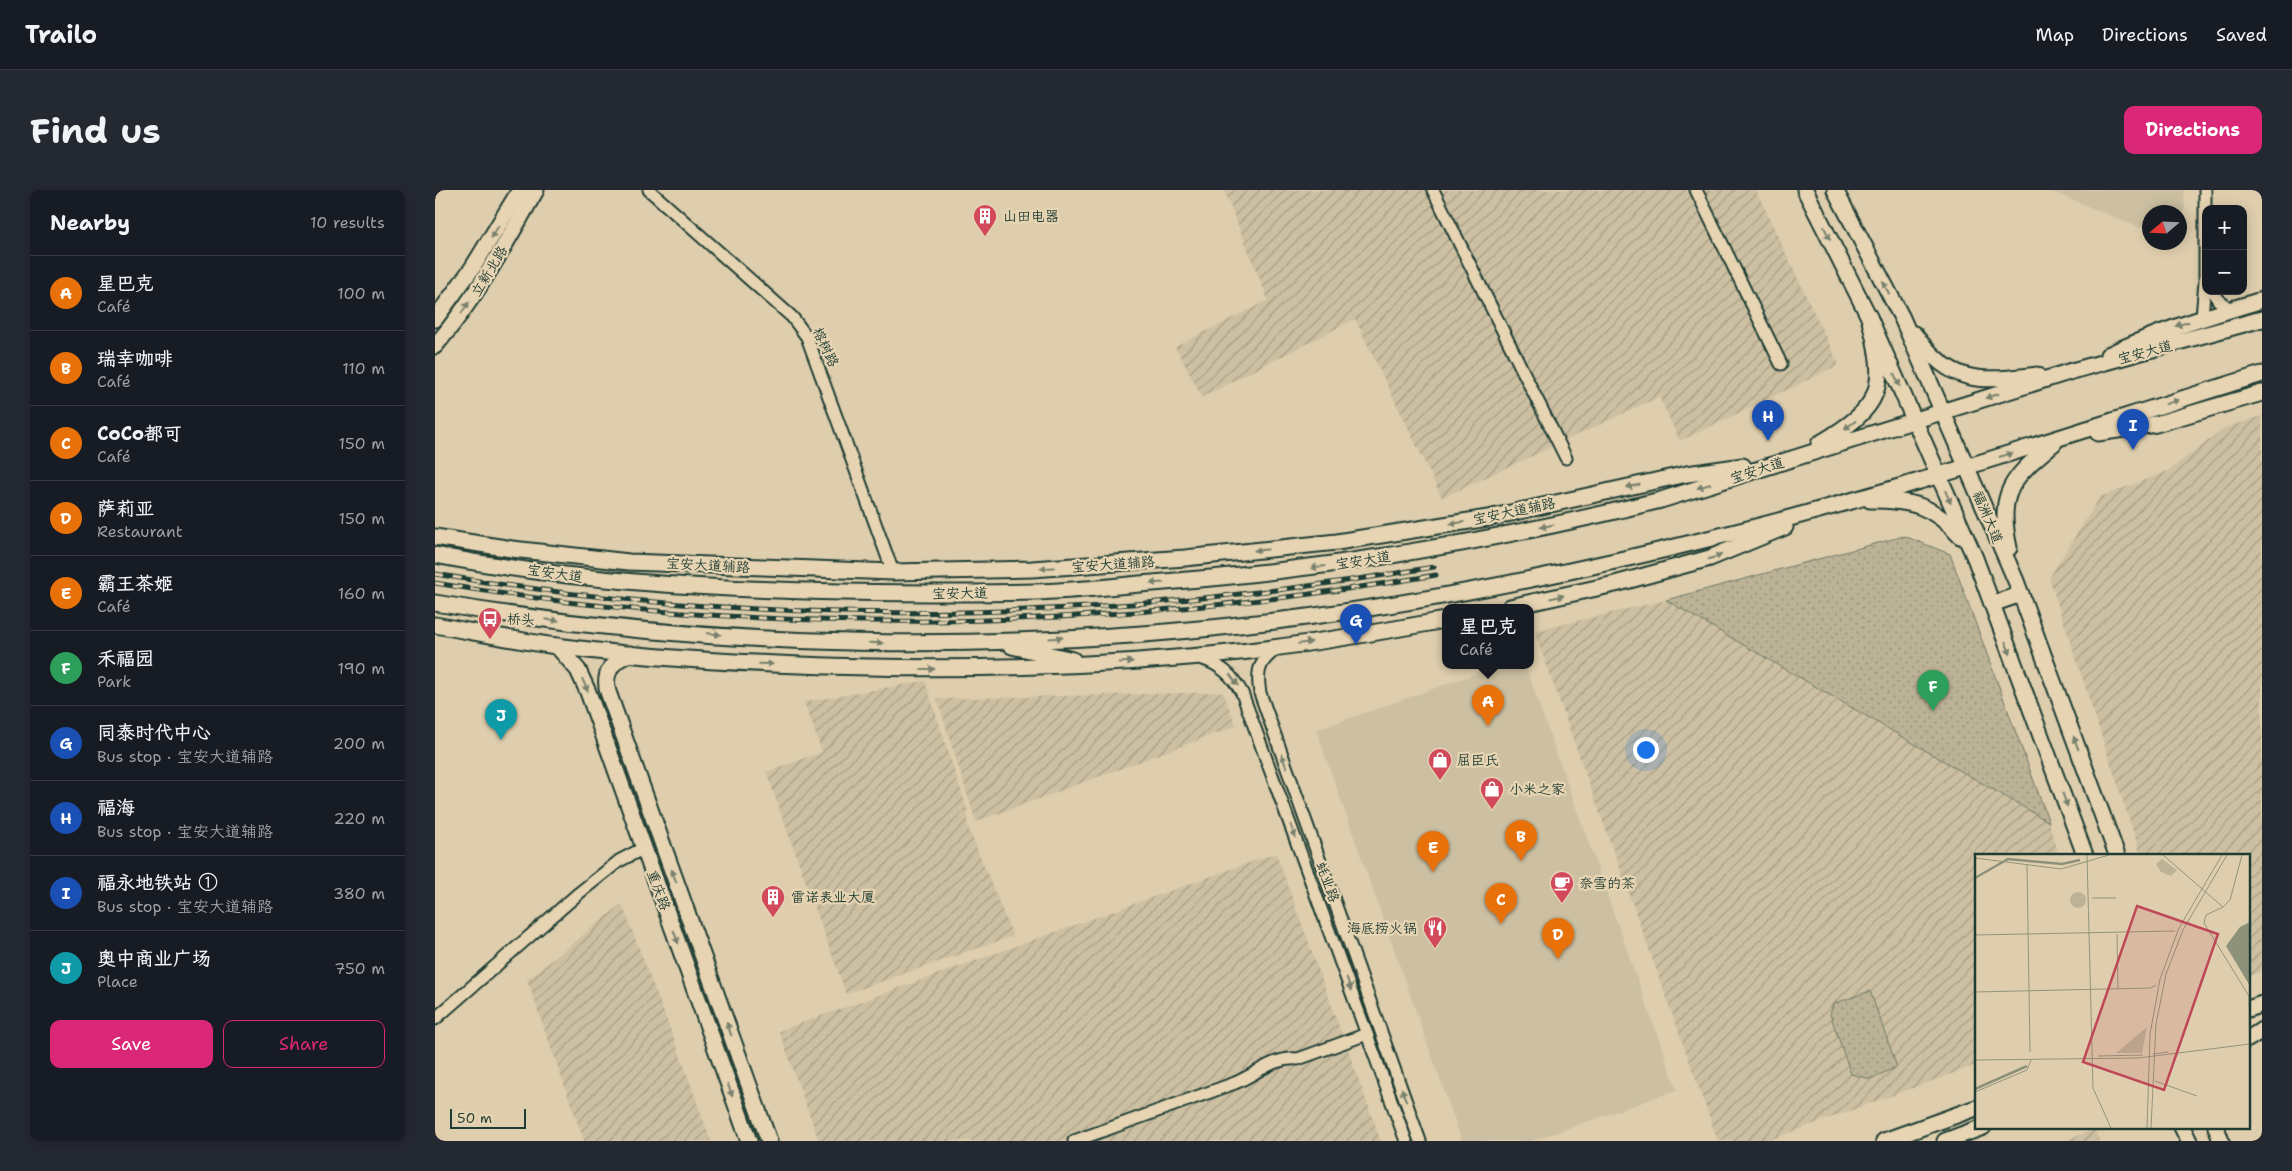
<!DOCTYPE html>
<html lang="en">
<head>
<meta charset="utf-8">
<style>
	body { margin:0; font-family:"Shantell Sans","LXGW WenKai TC",sans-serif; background:#242831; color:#f1f3f6 }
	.controls { position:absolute; right:15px; top:15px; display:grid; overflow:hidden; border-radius:10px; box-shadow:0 2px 12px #0003 }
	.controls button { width:45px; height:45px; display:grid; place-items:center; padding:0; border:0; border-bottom:1px solid #363941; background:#171b24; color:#f1f3f6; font:25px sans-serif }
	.compass { position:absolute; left:1707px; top:15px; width:45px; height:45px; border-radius:50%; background:#171b24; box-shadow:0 2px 12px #0003; rotate:251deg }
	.scale { position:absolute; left:15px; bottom:12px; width:76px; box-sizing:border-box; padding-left:5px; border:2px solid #1f3d34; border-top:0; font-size:14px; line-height:18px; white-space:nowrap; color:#1f3d34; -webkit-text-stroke:4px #e7d4b2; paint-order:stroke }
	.you { position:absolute; left:1210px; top:559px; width:18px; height:18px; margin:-12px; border:4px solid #fff; border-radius:50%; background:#1a73e8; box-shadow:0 0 0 8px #1a73e833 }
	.badge { display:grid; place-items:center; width:32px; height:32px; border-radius:50%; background:#db2777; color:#fff; font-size:16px; font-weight:700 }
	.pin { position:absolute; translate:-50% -41px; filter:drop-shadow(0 1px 2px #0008) }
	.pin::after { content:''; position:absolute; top:26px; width:18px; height:15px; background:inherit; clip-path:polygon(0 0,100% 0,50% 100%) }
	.popup { position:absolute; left:1007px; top:414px; width:92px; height:65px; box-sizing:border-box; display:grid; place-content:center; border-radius:10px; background:#171b24; filter:drop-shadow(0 1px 4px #0005); font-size:16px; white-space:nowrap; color:#9ea1a6 }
	.popup b { font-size:19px; color:#f1f3f6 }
	.popup::after { content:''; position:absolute; left:50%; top:100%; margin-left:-10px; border:10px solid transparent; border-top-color:#171b24 }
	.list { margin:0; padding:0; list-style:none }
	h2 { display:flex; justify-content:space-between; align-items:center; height:65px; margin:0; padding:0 20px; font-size:21px }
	h2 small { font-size:16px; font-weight:400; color:#9ea1a6 }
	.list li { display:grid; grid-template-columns:32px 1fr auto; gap:15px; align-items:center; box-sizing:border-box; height:75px; padding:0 20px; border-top:1px solid #363941 }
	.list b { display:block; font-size:19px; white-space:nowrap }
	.list p { margin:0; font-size:16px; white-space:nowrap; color:#9ea1a6 }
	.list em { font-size:16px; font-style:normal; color:#9ea1a6 }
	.actions { display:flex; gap:10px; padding:15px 20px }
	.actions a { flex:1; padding:11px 0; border:1px solid #db2777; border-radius:10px; text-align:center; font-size:18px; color:#db2777 }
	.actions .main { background:#db2777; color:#fff }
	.map { position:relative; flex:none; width:1827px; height:951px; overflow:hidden; border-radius:10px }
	header { display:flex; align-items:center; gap:30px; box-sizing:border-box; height:70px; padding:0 25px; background:#171b24; border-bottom:1px solid #363941 }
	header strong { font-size:24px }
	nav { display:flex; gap:28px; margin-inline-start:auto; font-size:18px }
	.intro { display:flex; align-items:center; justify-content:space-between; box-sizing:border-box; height:120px; padding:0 30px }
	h1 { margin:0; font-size:35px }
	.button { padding:12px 22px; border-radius:10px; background:#db2777; color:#fff; font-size:18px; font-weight:700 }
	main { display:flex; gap:30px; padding:0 30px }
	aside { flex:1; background:#171b24; border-radius:10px; box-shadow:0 2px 12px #0003 }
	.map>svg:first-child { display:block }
</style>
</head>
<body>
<header>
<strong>Trailo</strong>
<nav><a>Map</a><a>Directions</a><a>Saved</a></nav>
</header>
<div class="intro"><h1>Find us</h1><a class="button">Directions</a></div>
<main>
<aside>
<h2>Nearby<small>10 results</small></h2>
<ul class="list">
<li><span class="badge" style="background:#e8710a">A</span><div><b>星巴克</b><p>Café</p></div><em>100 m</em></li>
<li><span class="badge" style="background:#e8710a">B</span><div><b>瑞幸咖啡</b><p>Café</p></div><em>110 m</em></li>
<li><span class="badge" style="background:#e8710a">C</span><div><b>CoCo都可</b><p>Café</p></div><em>150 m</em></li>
<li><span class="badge" style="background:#e8710a">D</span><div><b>萨莉亚</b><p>Restaurant</p></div><em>150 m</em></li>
<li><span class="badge" style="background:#e8710a">E</span><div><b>霸王茶姬</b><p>Café</p></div><em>160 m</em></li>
<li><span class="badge" style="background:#2e9e5b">F</span><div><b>禾福园</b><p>Park</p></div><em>190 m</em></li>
<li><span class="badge" style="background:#1a4fb4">G</span><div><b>同泰时代中心</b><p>Bus stop · 宝安大道辅路</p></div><em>200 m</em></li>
<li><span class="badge" style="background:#1a4fb4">H</span><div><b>福海</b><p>Bus stop · 宝安大道辅路</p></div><em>220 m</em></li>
<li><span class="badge" style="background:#1a4fb4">I</span><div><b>福永地铁站 ①</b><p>Bus stop · 宝安大道辅路</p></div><em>380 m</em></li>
<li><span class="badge" style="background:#0f9aa8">J</span><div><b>奥中商业广场</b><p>Place</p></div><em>750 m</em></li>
</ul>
<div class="actions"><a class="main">Save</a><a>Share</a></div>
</aside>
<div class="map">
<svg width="1827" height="951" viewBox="0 0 1827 951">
	<defs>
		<pattern id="industrial-furrows" width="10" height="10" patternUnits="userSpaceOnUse" patternTransform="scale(1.25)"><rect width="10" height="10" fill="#cdc0a2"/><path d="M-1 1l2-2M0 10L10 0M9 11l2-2" fill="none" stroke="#a69d85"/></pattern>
		<pattern id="green-dots" width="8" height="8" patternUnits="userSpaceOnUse" patternTransform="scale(1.25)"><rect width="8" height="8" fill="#bcb397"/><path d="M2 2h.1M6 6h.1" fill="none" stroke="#98937c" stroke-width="1.8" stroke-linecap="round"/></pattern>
	</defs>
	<rect width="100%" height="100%" fill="#dfcead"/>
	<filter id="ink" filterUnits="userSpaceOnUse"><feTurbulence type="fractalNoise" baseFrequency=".02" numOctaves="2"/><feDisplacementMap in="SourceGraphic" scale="10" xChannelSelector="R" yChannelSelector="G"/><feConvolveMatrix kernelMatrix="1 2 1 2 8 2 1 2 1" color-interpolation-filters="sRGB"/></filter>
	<g filter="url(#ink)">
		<g fill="#cdc0a2">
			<path d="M 1613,0 L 1749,0 L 1750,20 L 1745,23 L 1714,22 L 1714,34 L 1705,38 Z"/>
			<path d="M 1065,475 L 1090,475 L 1242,900 L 1097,951 L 1027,951 L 881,540 Z"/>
		</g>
		<g fill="url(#industrial-furrows)">
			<path d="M 789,0 L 1321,0 L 1404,175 L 1245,251 L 1224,207 L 1007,308 L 920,129 L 767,207 L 740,157 L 833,110 Z"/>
			<path d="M 1827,226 L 1827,781 L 1813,786 L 1813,665 L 1706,665 L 1614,388 L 1665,307 L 1733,281 L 1791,237 Z"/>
			<path d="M 1231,410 L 1614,632 L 1624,665 L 1541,665 L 1541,875 L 1332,951 L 1283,951 L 1099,441 Z"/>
			<path d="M 490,491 L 533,622 L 532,635 L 578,746 L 411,804 L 331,582 L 387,562 L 369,512 Z"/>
			<path d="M 788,502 L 801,536 L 541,632 L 502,509 Z"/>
			<path d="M 841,663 L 946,951 L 384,951 L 344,841 Z"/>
			<path d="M 187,714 L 243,859 L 276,951 L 149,951 L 92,790 Z"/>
			<path d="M 1660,939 L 1664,951 L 1629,951 Z"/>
		</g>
		<g fill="url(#green-dots)" stroke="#6e7866">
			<path d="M 1469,346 L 1515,364 L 1614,632 L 1231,410 Z"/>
			<path d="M 1435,801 L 1462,877 L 1435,889 L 1416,884 L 1395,824 L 1398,814 Z"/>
		</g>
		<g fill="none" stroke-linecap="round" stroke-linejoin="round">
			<g stroke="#1f3d34" stroke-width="15">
				<g id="minor">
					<path d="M 214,0 L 357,127 L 372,147 L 458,382"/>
					<path d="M 998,0 L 1131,268"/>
					<path d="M 1261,0 L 1346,174"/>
					<path d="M 1777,101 L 1783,110 L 1795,119"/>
					<path d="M 1767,128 L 1770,91 L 1770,0"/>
					<path d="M 844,457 C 824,471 821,480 825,503 L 985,951"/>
					<path d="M 765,468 C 785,474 797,485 807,503 L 971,951"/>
					<path d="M 0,829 L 144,703 L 184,671 L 209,658"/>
					<path d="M 639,951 C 693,932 747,912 800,893 C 822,884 838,867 863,869 L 932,844"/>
				</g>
			</g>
			<g stroke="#1f3d34" stroke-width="19">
				<g id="major">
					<path d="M 1370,0 L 1434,127 L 1540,368 L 1650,665"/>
					<path d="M 1400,0 L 1467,128 L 1581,391 L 1682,665"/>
					<path d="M 0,129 L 38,77 L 85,0"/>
					<path d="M 1479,144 C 1518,195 1542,192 1602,185"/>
					<path d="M 0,156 C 41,108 70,55 101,0"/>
					<path d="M 1673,165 C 1723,141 1774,126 1827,110"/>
					<path d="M 1663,243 L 1721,234 L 1827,203"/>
					<path d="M 1384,254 C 1448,216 1453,198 1434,127"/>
					<path d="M 1435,310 C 1476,310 1498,315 1525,346"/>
					<path d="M 0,347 L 77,359 L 194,372 L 458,382 L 597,379 L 750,368 L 902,352 L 1053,328 L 1252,284 L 1308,276"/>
					<path d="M 1574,358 C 1562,301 1577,288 1619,253"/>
					<path d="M 0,365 C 134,391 271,399 408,402 C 472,403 536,404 600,402 C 640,401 679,396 718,393 C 892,380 1057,352 1226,310 L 1637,181 L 1827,129"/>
					<path d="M 0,413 C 279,460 567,465 848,430 C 995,412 1146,381 1289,345 C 1471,300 1648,239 1827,184"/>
					<path d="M 1557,414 L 1586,404"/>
					<path d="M 1075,417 L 1180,394 L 1275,368 L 1350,337"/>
					<path d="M 0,435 C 40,442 80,450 121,456 C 202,467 284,472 365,475 C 515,481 665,478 814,461 C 880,453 945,442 1010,430"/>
					<path d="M 122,456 L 143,480 L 153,502 L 314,951"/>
					<path d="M 577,456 L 638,470"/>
					<path d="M 195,464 C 177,470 168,484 173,502 L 334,951"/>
					<path d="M 1813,819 L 1827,814"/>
					<path d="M 1813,849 L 1827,840"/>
					<path d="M 1747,937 L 1754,951"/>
					<path d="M 1781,937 L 1786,951"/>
					<path d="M 1449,951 L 1541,918"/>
					<path d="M 1510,951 L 1548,937"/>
				</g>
			</g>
			<use href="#minor" stroke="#e7d4b2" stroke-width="11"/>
			<use href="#major" stroke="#e7d4b2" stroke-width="15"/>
			<g stroke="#1f3d34" stroke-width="5">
				<g id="rail">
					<path d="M 0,384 C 329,440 671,433 999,377"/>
					<path d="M 0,393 C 329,449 673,441 1001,385"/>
				</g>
			</g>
			<use href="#rail" stroke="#e7d4b2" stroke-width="3" stroke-dasharray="9" stroke-linecap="butt"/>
		</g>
		<defs><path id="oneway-solid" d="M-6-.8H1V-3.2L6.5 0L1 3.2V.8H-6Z" transform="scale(1.25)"/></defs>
		<g fill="#79816d">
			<use href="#oneway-solid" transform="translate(60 42) rotate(121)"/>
			<use href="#oneway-solid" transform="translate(1392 43) rotate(63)"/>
			<use href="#oneway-solid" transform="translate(1451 98) rotate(-118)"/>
			<use href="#oneway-solid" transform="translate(30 118) rotate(-55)"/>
			<use href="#oneway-solid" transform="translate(1747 134) rotate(162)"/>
			<use href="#oneway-solid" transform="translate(1462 190) rotate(66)"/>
			<use href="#oneway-solid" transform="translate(1557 206) rotate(163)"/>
			<use href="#oneway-solid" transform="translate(1737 212) rotate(-18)"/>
			<use href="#oneway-solid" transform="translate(1415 235) rotate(144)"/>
			<use href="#oneway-solid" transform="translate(1571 265) rotate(-16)"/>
			<use href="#oneway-solid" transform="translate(1198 296) rotate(168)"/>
			<use href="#oneway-solid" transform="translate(1269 296) rotate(162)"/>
			<use href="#oneway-solid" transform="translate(1513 307) rotate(66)"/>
			<use href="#oneway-solid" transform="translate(1022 333) rotate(171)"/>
			<use href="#oneway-solid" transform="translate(1112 336) rotate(168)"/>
			<use href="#oneway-solid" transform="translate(826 360) rotate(174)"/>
			<use href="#oneway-solid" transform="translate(1280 367) rotate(-19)"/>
			<use href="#oneway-solid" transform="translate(883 377) rotate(172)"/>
			<use href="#oneway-solid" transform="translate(612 378) rotate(177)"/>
			<use href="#oneway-solid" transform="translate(722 393) rotate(176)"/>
			<use href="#oneway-solid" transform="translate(1122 407) rotate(-12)"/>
			<use href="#oneway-solid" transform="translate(117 430) rotate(6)"/>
			<use href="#oneway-solid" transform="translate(279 444) rotate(5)"/>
			<use href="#oneway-solid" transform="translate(621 448) rotate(-3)"/>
			<use href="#oneway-solid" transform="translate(441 453) rotate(2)"/>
			<use href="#oneway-solid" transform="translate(870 453) rotate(-8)"/>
			<use href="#oneway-solid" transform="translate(1573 458) rotate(69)"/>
			<use href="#oneway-solid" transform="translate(691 472) rotate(-3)"/>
			<use href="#oneway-solid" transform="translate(331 474) rotate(2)"/>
			<use href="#oneway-solid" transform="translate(493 479)"/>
			<use href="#oneway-solid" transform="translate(799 490) rotate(53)"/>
			<use href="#oneway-solid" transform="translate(150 495) rotate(66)"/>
			<use href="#oneway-solid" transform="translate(1641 553) rotate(-110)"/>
			<use href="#oneway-solid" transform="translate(849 571) rotate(-110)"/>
			<use href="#oneway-solid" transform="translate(1630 610) rotate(70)"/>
			<use href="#oneway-solid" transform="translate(858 641) rotate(70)"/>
			<use href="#oneway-solid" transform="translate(239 686) rotate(-110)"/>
			<use href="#oneway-solid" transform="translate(241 747) rotate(70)"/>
			<use href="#oneway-solid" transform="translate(914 794) rotate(70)"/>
			<use href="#oneway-solid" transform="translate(294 839) rotate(-110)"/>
			<use href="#oneway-solid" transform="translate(295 900) rotate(70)"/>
			<use href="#oneway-solid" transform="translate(969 905) rotate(-110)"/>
		</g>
	</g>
	<defs>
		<g id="building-pin" transform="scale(1.25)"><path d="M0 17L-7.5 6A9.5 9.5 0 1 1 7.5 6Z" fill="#d1495b" stroke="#e7d4b2"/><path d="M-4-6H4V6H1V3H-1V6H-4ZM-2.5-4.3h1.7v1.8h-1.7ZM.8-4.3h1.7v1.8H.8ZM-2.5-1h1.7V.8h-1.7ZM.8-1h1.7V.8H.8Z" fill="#fff"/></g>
		<g id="bus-pin" transform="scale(1.25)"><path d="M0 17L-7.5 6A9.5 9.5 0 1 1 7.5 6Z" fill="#d1495b" stroke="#e7d4b2"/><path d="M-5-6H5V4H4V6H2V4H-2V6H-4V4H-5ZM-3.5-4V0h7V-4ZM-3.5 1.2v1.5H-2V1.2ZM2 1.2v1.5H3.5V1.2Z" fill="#fff"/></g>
		<g id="shop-pin" transform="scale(1.25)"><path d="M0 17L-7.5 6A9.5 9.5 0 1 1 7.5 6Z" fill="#d1495b" stroke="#e7d4b2"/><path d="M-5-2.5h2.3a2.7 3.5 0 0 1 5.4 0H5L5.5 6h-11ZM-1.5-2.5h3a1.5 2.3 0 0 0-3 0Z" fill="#fff"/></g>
		<g id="cafe-pin" transform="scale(1.25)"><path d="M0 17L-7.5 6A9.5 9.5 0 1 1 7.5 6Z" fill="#d1495b" stroke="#e7d4b2"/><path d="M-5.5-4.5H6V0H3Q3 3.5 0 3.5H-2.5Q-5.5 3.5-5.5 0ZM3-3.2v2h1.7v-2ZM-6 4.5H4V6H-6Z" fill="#fff"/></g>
		<g id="restaurant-pin" transform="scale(1.25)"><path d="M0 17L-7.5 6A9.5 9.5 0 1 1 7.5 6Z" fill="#d1495b" stroke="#e7d4b2"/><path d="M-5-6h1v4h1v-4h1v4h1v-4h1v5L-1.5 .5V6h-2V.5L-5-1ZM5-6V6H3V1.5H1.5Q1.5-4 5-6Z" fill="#fff"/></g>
	</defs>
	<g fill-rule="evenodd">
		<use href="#building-pin" x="550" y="26"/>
		<use href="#bus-pin" x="55" y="429"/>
		<use href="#shop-pin" x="1005" y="570"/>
		<use href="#shop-pin" x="1057" y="599"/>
		<use href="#cafe-pin" x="1127" y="693"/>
		<use href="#building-pin" x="338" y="707"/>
		<use href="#restaurant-pin" x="1000" y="738"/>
	</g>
	<g text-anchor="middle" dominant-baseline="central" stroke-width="4.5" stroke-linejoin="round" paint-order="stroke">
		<g font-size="14" fill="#1f3d34" stroke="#e7d4b2" text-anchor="start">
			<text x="568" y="26">山田电器</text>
			<text x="72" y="429">桥头</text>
			<text x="1022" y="570">屈臣氏</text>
			<text x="1074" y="599">小米之家</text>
			<text x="1144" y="693">奈雪的茶</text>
			<text x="356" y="707">雷诺表业大厦</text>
			<text x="982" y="738" text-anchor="end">海底捞火锅</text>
		</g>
		<g font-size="14" fill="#1f3d34" stroke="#e7d4b2">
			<text transform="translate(54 81) rotate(-59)">立新北路</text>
			<text transform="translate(391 157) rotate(65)">榕树路</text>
			<text transform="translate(1710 162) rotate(-15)">宝安大道</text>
			<text transform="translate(1322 280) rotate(-18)">宝安大道</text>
			<text transform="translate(1079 321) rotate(-12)">宝安大道辅路</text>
			<text transform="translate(1553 327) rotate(67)">福洲大道</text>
			<text transform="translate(928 370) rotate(-9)">宝安大道</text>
			<text transform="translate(678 374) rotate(-4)">宝安大道辅路</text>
			<text transform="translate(273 375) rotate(3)">宝安大道辅路</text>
			<text transform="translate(120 383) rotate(8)">宝安大道</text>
			<text transform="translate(525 403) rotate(-1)">宝安大道</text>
			<text transform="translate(893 692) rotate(70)">蚝业路</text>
			<text transform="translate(224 700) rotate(70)">重庆路</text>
		</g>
	</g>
	<g transform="translate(1540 664)">
		<rect width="275" height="275" fill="#dfcead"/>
		<path d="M 187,5 L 202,16 L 196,22 L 186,18 L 181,10 ZM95 46a8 8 0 1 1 16 0a8 8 0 1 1-16 0ZM 172,173 L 167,199 L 141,199 Z" fill="#bcb397"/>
		<path d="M 275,68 L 275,132 L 251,92 L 265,73 Z" fill="#8d917a"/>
		<path fill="none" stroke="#8d917a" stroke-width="2.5" d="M 0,24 L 33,5 L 87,10 L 105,6M 0,235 L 52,212"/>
		<path fill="none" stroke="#92947d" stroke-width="1" d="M 112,1 L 118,234 L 136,274M 188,1 L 248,53 L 231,61 L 229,69 L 274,142 L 275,220M 0,4 L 86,15 L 134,1M 52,11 L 55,198M 117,44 L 141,44M 248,53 L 255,46 L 267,1M 142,80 L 143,135M 0,81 L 200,77M 0,138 L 176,134 L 181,131M 178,200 L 193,198M 123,202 L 168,201M 0,206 L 163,204 L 275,190M 180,227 L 222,242M 0,238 L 52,216 L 56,206M 172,274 L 175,180 L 185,125 L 204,74 L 247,1M 176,274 L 181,170 L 191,120 L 208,76 L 252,1"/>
		<path fill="#bf4857" fill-opacity="0.15" stroke="#bf4857" stroke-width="2.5" d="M 162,52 L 243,80 L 189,236 L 108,208 Z"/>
		<rect width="275" height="275" fill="none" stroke="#1f3d34" stroke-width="2.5"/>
	</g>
</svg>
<div class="controls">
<button>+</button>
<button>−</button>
</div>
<svg class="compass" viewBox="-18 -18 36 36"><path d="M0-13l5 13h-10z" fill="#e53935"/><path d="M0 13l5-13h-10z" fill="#9ea1a6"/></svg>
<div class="scale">50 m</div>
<div class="you"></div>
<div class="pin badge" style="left:1053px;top:536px;background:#e8710a">A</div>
<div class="popup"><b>星巴克</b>Café</div>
<div class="pin badge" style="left:1086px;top:671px;background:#e8710a">B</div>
<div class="pin badge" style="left:1066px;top:734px;background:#e8710a">C</div>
<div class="pin badge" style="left:1123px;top:769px;background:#e8710a">D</div>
<div class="pin badge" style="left:998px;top:682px;background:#e8710a">E</div>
<div class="pin badge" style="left:1498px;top:521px;background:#2e9e5b">F</div>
<div class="pin badge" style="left:921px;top:455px;background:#1a4fb4">G</div>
<div class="pin badge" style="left:1333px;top:251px;background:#1a4fb4">H</div>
<div class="pin badge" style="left:1698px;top:260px;background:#1a4fb4">I</div>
<div class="pin badge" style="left:66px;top:550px;background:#0f9aa8">J</div>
</div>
</main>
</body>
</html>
